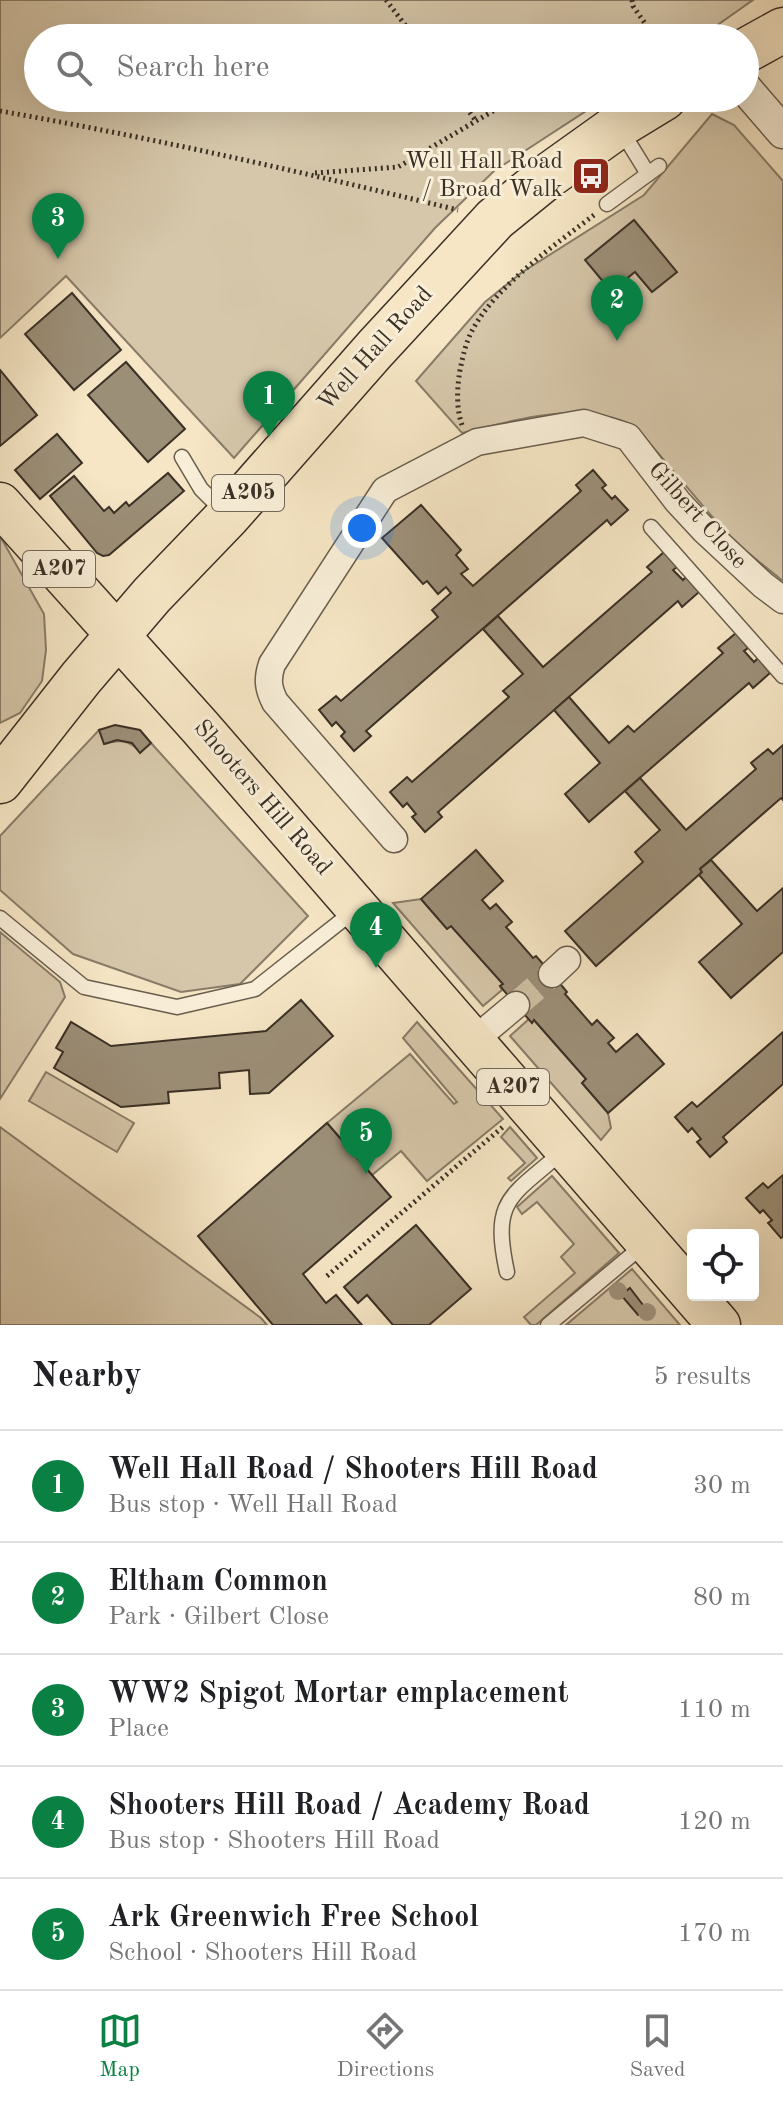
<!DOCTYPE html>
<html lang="en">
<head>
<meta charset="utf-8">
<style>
	body { margin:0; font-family:"Old Standard TT",serif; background:#f6f6f6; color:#202124 }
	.controls { position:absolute; right:24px; bottom:24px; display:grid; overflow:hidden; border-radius:8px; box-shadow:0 8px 32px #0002 }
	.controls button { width:72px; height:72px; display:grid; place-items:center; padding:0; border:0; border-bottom:2px solid #e0e0e0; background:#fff; color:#202124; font:40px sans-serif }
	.you { position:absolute; left:362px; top:528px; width:28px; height:28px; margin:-20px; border:6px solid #fff; border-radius:50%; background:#1a73e8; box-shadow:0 0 0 12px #1a73e833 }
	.badge { display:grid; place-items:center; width:52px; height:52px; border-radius:50%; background:#0b8043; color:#fff; font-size:26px; font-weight:700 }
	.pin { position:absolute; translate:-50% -66px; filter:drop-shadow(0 2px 4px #0008) }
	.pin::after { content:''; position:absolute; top:42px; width:28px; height:24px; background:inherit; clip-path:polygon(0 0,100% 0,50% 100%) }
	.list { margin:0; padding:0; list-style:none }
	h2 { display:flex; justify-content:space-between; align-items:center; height:104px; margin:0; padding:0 32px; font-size:34px }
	h2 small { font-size:26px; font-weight:400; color:#757577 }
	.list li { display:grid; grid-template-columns:52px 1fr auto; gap:24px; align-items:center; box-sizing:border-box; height:112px; padding:0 32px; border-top:2px solid #e0e0e0 }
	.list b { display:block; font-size:30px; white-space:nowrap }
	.list p { margin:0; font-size:26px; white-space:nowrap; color:#757577 }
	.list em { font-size:26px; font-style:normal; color:#757577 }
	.icon { flex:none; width:44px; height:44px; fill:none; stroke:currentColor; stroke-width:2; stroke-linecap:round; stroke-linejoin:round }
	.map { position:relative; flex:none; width:783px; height:1325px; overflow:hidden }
	.search { position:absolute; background:#fff; box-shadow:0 8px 32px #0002; left:24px; right:24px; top:24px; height:88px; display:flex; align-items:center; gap:20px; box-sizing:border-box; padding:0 28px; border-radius:44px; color:#757577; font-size:30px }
	.sheet { height:664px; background:#fff }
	nav { display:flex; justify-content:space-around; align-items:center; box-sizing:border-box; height:112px; border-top:2px solid #e0e0e0; background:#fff; font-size:22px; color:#757577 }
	nav a { display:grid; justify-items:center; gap:4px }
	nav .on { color:#0b8043 }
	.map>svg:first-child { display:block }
</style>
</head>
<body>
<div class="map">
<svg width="783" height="1325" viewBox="0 0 783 1325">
	<rect width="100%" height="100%" fill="#f6e6c5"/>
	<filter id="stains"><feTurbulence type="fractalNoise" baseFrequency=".0025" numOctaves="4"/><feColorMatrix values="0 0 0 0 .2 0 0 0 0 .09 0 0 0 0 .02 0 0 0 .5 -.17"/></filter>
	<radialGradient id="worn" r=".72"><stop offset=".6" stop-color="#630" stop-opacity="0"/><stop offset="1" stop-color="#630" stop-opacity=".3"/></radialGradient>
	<g fill="#d6c7aa" stroke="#887c68" stroke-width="2">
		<path d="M 0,0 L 753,0 L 699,38 L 38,38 L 38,98 L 606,98 L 494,171 L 435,228 L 234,458 L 66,276 L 0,338 Z"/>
		<path d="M 712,114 L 734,125 L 783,181 L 783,581 L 732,540 L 635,426 C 581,399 517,420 462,433 L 416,381 L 485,302 L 521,273 L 644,195 Z"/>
		<path d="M 0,536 L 44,614 L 46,650 L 42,681 L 20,713 L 0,723 Z"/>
		<path d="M 99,730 L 105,744 C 120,739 129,740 140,752 L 151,743 L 308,916 L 240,984 L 181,992 L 73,954 L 0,890 L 0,836 Z"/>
		<path d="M 421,899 L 447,929 L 451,926 L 503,984 L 500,986 L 502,990 L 483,1006 L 393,903 Z"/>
		<path d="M 0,932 L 60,982 L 65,997 L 0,1099 Z"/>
		<path d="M 529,1019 L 532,1022 L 534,1020 L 586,1079 L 582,1083 L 608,1113 L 611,1128 L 601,1140 L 510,1036 Z"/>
		<path d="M 417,1022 L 503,1119 L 427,1181 L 401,1151 L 372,1175 L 327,1123 L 410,1054 L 454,1104 L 457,1102 L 403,1038 Z"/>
		<path d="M 46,1072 L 134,1123 L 117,1152 L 29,1101 Z"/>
		<path d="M 0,1127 L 261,1318 L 267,1325 L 0,1325 Z"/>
		<path d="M 510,1127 L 537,1158 L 511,1181 L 508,1178 L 525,1163 L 501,1137 Z"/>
		<path d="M 552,1176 L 619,1253 L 536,1325 L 531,1325 L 524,1317 L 575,1273 L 561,1257 L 574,1244 L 537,1202 L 522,1214 L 517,1207 Z"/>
		<path d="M 632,1269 L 680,1325 L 566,1325 Z"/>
	</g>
	<g fill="#9c8f78" stroke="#3a3025" stroke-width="2">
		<path d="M 634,220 L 677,272 L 652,292 L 635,272 L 611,291 L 585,260 Z"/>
		<path d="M 72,293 L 121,350 L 74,390 L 25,334 Z"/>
		<path d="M 126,362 L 185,429 L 148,462 L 88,395 Z"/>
		<path d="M 0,370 L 37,415 L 0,446 Z"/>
		<path d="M 57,434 L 82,463 L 40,499 L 15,470 Z"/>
		<path d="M 593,470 L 606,485 L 602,488 L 612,499 L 615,496 L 628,510 L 611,525 L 607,520 L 366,731 L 371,736 L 354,751 L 341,736 L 345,732 L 336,722 L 332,726 L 319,710 L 336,696 L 341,701 L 438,617 L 432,610 L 451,593 L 446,587 L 438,594 L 427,581 L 423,584 L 382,538 L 421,505 L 461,550 L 456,555 L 468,569 L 461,574 L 473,586 L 581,491 L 576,485 Z"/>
		<path d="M 168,473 L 184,491 L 109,555 L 103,556 L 97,553 L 50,496 L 74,476 L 104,511 L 109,507 L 114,513 L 126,502 L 129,506 Z"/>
		<path d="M 664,552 L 677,567 L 673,570 L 683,580 L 686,577 L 699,592 L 682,607 L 678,601 L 438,812 L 442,817 L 425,832 L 412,817 L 416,814 L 407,803 L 403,807 L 390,792 L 407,777 L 412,782 L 509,697 L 503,691 L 523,674 L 483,629 L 498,616 L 543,667 L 652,572 L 647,567 Z"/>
		<path d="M 736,633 L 748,648 L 744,651 L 754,662 L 758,658 L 770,673 L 753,688 L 749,683 L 589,822 L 565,794 L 600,763 L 554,710 L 569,697 L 609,743 L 628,726 L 634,732 L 723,653 L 718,648 Z"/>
		<path d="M 115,725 L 140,730 L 151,743 L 140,753 L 132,743 L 117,740 L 104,744 L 99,730 Z"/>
		<path d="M 783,745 L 783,800 L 781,798 L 700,869 L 702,872 L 596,966 L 565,931 L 643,862 L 635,852 L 660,830 L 625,791 L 640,778 L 686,830 L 756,769 L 751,763 L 768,749 L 773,754 Z"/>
		<path d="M 476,850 L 503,881 L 482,900 L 490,909 L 496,904 L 512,922 L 506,927 L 533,958 L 536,956 L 552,974 L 567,992 L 565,994 L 592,1025 L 597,1020 L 614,1038 L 608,1043 L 616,1052 L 637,1034 L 664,1064 L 608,1113 L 582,1083 L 586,1079 L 534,1020 L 532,1023 L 516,1005 L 500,986 L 503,984 L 451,926 L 447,929 L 421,899 Z"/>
		<path d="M 711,860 L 757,911 L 783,888 L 783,952 L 731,998 L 699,962 L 742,924 L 699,875 L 702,872 L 700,869 Z"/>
		<path d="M 301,1000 L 333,1036 L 269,1093 L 250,1094 L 249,1070 L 219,1073 L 220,1088 L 168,1092 L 169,1103 L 121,1107 L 54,1068 L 63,1052 L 56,1048 L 71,1022 L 111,1046 L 266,1031 Z"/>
		<path d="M 783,1032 L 783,1084 L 723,1137 L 727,1142 L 710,1157 L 697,1142 L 701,1139 L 692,1128 L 688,1132 L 675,1117 L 692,1102 L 697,1107 Z"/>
		<path d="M 327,1123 L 391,1197 L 303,1274 L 326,1303 L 336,1295 L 362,1325 L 273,1325 L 198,1236 Z"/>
		<path d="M 783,1175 L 783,1237 L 781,1238 L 768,1223 L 772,1220 L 763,1210 L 760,1213 L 746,1198 L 763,1183 L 768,1188 Z"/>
		<path d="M 416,1225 L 471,1289 L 429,1325 L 393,1325 L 367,1295 L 358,1303 L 344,1287 Z"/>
		<path d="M 630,1288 L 646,1309 L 638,1315 L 621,1295 Z"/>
	</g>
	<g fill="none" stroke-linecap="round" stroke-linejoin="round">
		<path stroke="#d0c2a5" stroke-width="26" stroke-dasharray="26 13" stroke-linecap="butt" d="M 516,1005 L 552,974"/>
		<g stroke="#695e4d" stroke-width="17">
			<g id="service">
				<path d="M 621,130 L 648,174"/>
				<path d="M 607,204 L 659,166"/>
				<path d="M 182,457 L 201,489 L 225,513"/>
				<path d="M 651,527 L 783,676"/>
				<path d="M 0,918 L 84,987 L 177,1007 L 255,989 L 355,910"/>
				<path d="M 507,1272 C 491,1198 511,1197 563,1151"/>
				<path d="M 548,1325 L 646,1243"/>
			</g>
		</g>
		<g stroke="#695e4d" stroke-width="29">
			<g id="minor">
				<path d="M 394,839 L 275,702 C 268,688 267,679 272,664 L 385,490 L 477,442 L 584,423 L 628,437 L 678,502 L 704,530 L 763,585 L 783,600"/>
				<path d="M 552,974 L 567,960"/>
				<path d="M 473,1041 L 516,1005"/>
			</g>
		</g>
		<g stroke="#695e4d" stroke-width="35">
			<path id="tertiary" d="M 745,88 L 783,132"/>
		</g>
		<g stroke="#3a3025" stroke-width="45">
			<path id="primary" d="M 0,504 L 200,727 L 719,1325"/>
		</g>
		<g stroke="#3a3025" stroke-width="47">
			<g id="trunk">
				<path d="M 745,51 L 783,30"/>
				<path d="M 0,781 L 81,678 L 152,595 L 228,516 L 375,349 L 495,219 L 548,176 L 618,126 L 664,98"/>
			</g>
		</g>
		<g stroke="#3a3025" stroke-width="5" stroke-dasharray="2 4" stroke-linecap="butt">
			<path d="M 386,0 L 415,38"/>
			<path d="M 632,0 L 633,6 L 655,38"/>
			<path d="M 459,98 L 476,121"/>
			<path d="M 0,111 C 154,138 306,173 458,210"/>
			<path d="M 315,173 L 398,167 L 515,98"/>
			<path d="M 462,425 C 456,408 457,388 460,370 C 463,356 466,341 473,329 C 496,286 556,244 594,215"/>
			<path d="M 327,1276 L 504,1126"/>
		</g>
		<use href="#service" stroke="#f9efd9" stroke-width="14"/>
		<use href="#minor" stroke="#f9efd9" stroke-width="26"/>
		<use href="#tertiary" stroke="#f9efd9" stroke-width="32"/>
		<use href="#primary" stroke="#f6e6c5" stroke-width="42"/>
		<use href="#trunk" stroke="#f6e6c5" stroke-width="44"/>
	</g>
	<g fill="#a0927c">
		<circle cx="618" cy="1291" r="9"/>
		<circle cx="647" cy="1312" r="9"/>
	</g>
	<defs>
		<g id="bus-square" transform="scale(2)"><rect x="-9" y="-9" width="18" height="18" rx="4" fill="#8f2418" stroke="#f9efd9"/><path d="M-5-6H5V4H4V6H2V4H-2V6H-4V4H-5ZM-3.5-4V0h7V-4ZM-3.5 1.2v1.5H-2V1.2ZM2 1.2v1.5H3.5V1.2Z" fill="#fff"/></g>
	</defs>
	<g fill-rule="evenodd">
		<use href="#bus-square" x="591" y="176"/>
	</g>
	<g text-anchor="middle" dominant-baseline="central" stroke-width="6" stroke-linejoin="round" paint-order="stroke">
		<g fill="#f9efd9" stroke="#73695b" stroke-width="2">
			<rect x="212" y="475" width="72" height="36" rx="6"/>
			<rect x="23" y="551" width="72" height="36" rx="6"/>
			<rect x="477" y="1069" width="72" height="36" rx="6"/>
		</g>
		<g font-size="22" font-weight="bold" fill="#3a3025">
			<text x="248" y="493">A205</text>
			<text x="59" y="569">A207</text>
			<text x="513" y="1087">A207</text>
		</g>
		<g font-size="24" fill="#3a3025" stroke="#f9efd9" text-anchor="end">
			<text x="563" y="162">Well Hall Road<tspan x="563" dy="28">/ Broad Walk</tspan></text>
		</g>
		<g font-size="24" fill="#3a3025" stroke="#f9efd9">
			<text transform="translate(376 349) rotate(-48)">Well Hall Road</text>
			<text transform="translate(697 516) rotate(48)">Gilbert Close</text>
			<text transform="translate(262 798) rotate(49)">Shooters Hill Road</text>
		</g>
	</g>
	<rect width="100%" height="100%" filter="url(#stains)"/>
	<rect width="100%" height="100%" fill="url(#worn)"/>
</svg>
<div class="controls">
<button><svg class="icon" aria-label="locate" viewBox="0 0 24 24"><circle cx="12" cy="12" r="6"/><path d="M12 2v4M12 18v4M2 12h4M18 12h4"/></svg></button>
</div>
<div class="you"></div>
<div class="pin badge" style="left:269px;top:437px">1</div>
<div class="pin badge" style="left:617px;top:341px">2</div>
<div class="pin badge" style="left:58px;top:259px">3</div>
<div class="pin badge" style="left:376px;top:968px">4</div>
<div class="pin badge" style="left:366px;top:1174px">5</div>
<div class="search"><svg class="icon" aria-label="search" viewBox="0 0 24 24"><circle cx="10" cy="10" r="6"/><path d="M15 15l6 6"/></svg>Search here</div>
</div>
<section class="sheet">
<h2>Nearby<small>5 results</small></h2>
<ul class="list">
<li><span class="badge">1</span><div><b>Well Hall Road / Shooters Hill Road</b><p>Bus stop · Well Hall Road</p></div><em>30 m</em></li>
<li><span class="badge">2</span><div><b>Eltham Common</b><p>Park · Gilbert Close</p></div><em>80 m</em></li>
<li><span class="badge">3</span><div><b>WW2 Spigot Mortar emplacement</b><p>Place</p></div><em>110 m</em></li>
<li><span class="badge">4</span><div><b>Shooters Hill Road / Academy Road</b><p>Bus stop · Shooters Hill Road</p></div><em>120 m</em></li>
<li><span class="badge">5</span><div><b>Ark Greenwich Free School</b><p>School · Shooters Hill Road</p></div><em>170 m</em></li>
</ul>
</section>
<nav>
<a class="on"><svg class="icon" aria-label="map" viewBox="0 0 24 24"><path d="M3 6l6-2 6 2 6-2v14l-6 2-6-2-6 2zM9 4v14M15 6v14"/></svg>Map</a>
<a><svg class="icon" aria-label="directions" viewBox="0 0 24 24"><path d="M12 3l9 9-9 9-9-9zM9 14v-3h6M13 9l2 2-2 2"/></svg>Directions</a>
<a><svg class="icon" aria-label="saved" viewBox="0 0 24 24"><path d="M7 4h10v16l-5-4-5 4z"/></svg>Saved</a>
</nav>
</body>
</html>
